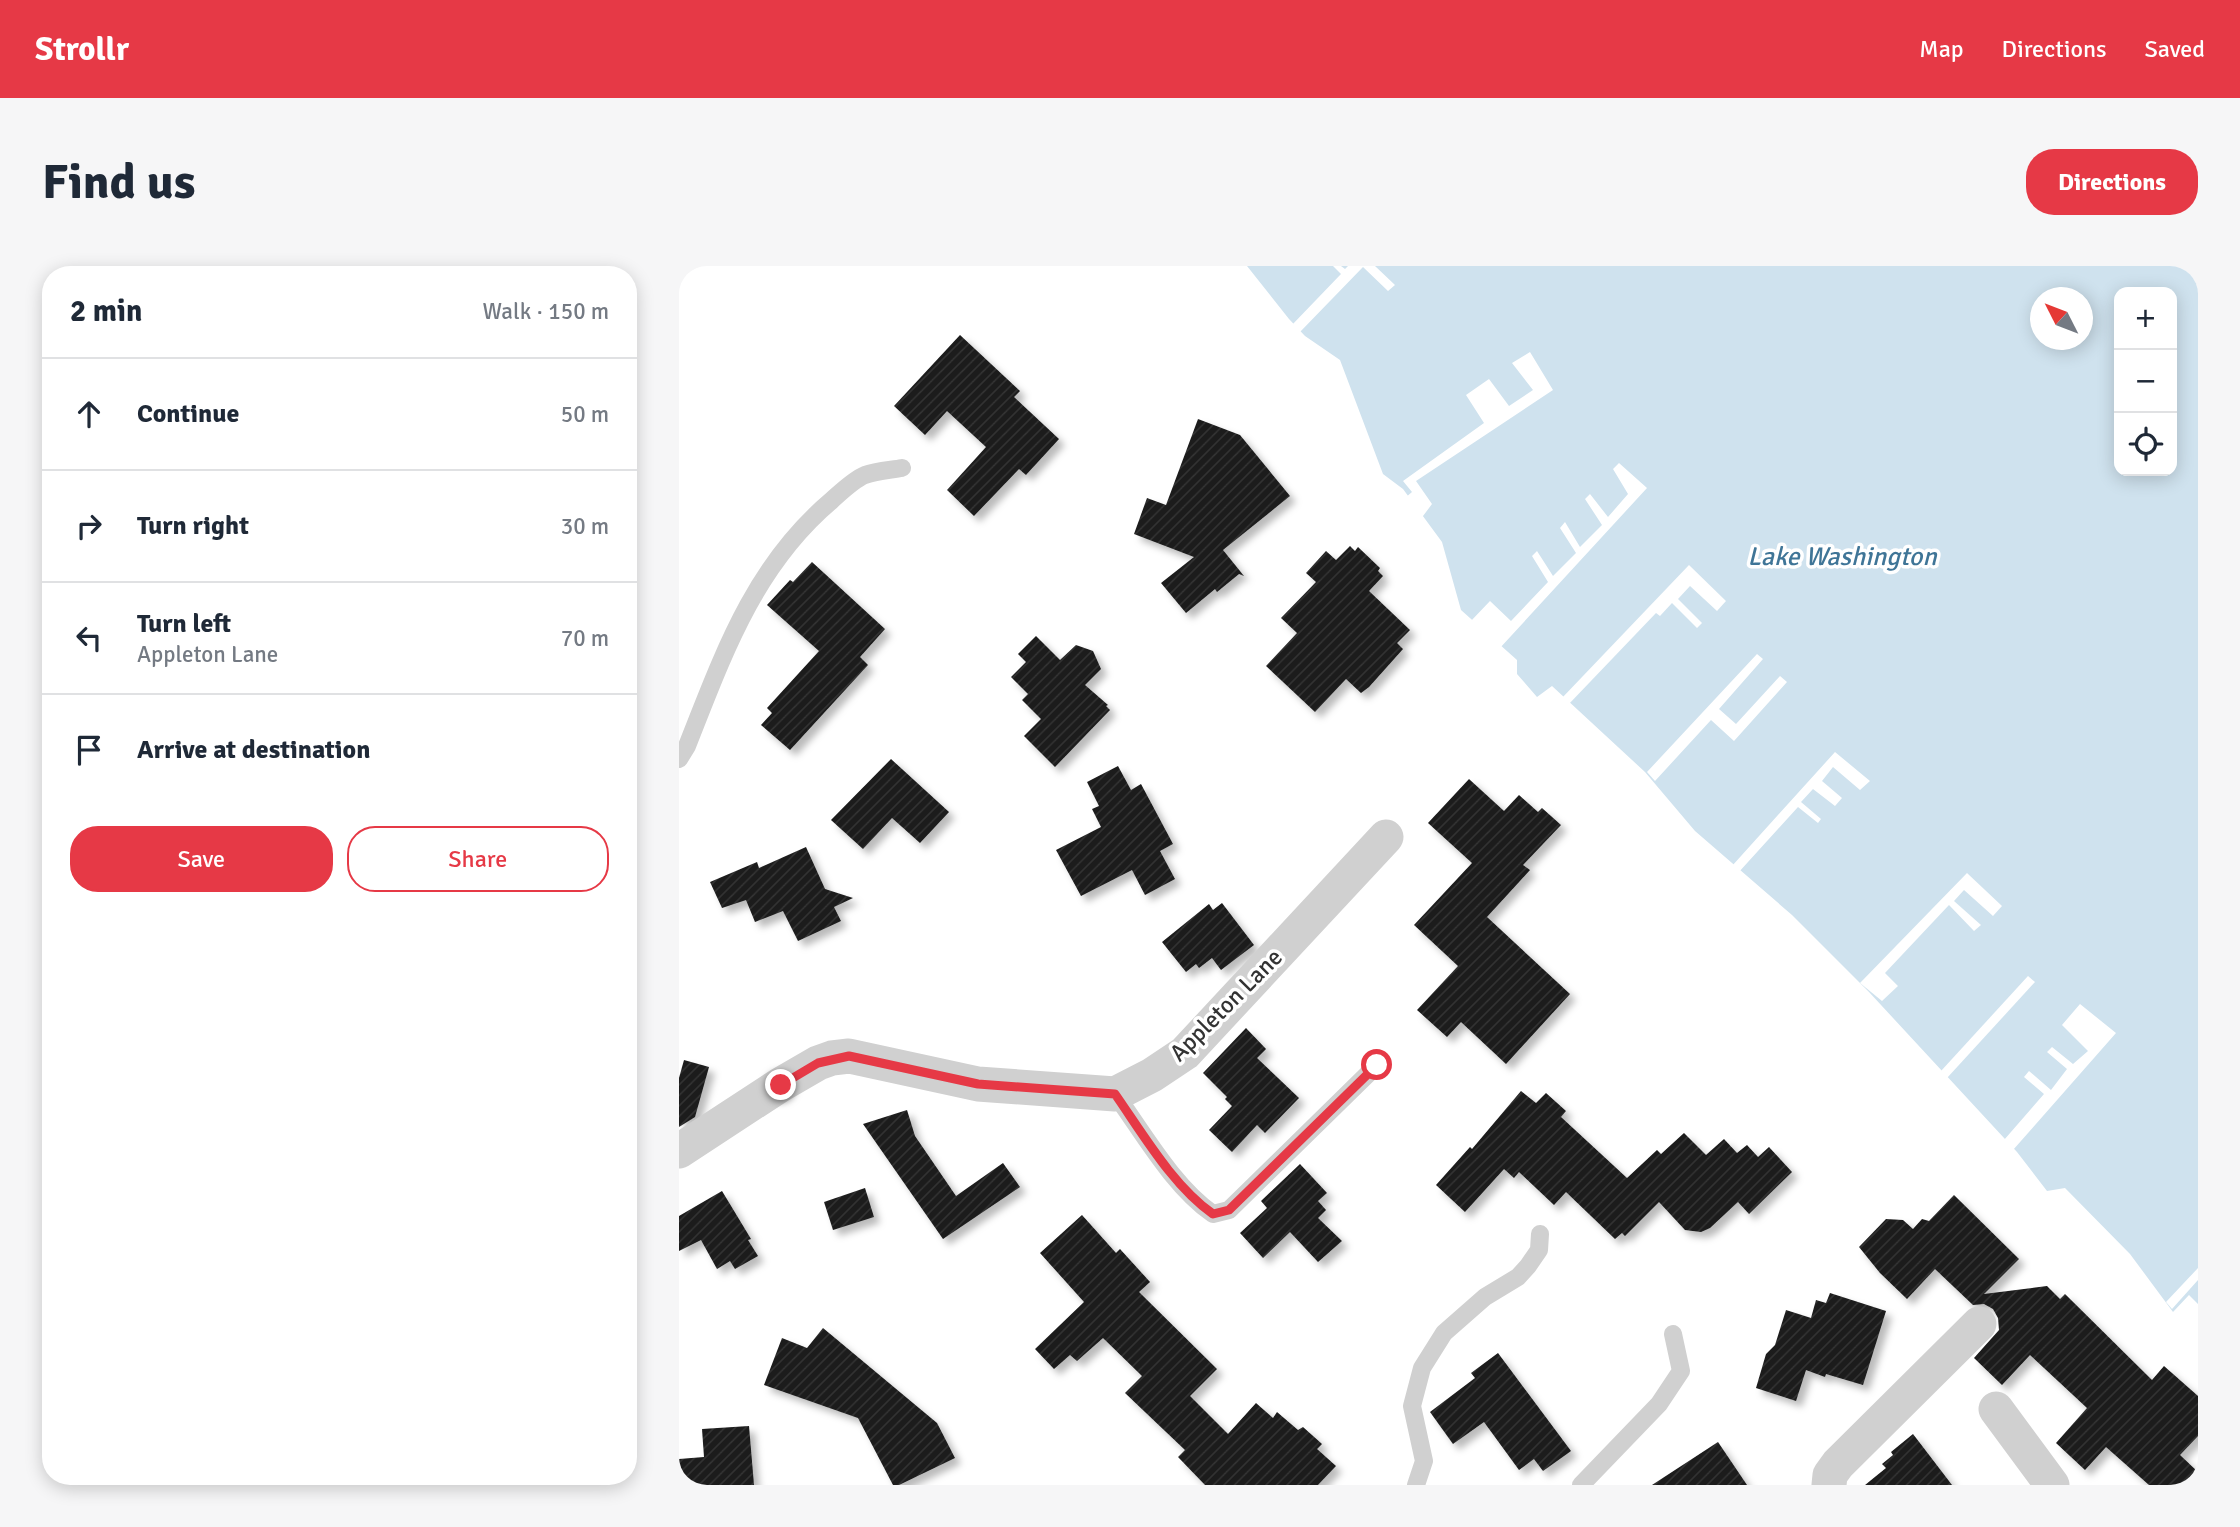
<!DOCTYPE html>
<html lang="en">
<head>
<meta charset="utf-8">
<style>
	body { margin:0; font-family:Signika,sans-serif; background:#f6f6f7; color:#1f2937 }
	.controls { position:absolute; right:21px; top:21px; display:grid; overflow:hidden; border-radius:14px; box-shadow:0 4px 18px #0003 }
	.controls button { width:63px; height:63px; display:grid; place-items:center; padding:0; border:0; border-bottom:2px solid #e0e1e3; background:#fff; color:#1f2937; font:35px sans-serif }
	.compass { position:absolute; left:1351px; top:21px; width:63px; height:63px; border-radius:50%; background:#fff; box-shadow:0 4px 18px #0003; rotate:312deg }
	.stop { position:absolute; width:21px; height:21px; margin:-16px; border:5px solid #e63946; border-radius:50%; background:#fff }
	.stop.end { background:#e63946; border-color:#fff; box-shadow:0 2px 7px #0008 }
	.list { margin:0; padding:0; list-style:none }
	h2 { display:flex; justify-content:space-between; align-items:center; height:91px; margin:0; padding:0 28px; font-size:30px }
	h2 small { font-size:23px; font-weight:400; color:#747a83 }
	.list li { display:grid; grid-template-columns:46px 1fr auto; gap:21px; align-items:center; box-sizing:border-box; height:112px; padding:0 28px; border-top:2px solid #e0e1e3 }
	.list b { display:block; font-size:26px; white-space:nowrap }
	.list p { margin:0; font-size:23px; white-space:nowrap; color:#747a83 }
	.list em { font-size:23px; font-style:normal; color:#747a83 }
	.actions { display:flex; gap:14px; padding:21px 28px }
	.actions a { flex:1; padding:16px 0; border:2px solid #e63946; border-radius:28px; text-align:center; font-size:24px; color:#e63946 }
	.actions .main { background:#e63946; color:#fff }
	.icon { flex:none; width:38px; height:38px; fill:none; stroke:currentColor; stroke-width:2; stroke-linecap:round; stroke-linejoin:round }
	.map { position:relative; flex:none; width:1519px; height:1219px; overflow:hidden; border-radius:28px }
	header { display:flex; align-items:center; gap:42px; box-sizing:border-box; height:98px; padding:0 35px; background:#e63946; color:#fff }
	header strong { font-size:33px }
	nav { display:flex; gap:38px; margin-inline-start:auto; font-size:24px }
	.intro { display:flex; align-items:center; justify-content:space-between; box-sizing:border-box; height:168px; padding:0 42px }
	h1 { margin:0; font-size:49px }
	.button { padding:18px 32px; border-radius:28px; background:#e63946; color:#fff; font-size:24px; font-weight:700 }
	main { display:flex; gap:42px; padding:0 42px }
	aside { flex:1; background:#fff; border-radius:28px; box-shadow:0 4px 18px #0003 }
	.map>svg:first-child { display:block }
</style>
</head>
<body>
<header>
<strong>Strollr</strong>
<nav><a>Map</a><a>Directions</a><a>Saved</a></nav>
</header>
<div class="intro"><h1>Find us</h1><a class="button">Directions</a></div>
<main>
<aside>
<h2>2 min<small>Walk · 150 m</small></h2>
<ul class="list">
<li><svg class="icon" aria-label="ahead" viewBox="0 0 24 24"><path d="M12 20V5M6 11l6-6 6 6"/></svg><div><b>Continue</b></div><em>50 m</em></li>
<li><svg class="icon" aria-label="right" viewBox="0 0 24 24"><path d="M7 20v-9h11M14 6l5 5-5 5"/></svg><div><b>Turn right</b></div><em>30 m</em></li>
<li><svg class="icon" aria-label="left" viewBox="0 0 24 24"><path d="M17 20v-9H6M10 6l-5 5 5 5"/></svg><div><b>Turn left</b><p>Appleton Lane</p></div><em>70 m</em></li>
<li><svg class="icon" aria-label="arrive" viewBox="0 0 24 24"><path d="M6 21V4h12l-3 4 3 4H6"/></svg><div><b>Arrive at destination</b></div></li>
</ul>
<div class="actions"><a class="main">Save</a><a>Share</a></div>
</aside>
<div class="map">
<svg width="1519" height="1219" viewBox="0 0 1519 1219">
	<defs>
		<pattern id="building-hatch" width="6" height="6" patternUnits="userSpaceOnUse" patternTransform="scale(1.75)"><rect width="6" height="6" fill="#1a1a1a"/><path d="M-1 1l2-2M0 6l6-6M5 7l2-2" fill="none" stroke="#333"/></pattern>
		<filter id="shadow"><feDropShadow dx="6" dy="6" stdDeviation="3.5" flood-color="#0004"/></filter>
	</defs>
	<rect width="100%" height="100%" fill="#fff"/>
	<path fill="#cfe2ee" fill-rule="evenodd" d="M 568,0 L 1519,0 L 1519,1038 L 1510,1029 L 1494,1046 L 1451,988 L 1386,922 L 1368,925 L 1338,886 L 1190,726 L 1113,649 L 1016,565 L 966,506 L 873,420 L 858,431 L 838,408 L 838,394 L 782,344 L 763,276 L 724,223 L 704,208 L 661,94 L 626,70 L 610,53 ZM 1440,26 L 1493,26 L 1493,205 L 1440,205 ZM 1362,32 L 1404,32 L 1404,74 L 1362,74 Z"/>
	<g fill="#fff">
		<path d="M 654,0 L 662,0 L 666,3 L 669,0 L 696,0 L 716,19 L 709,25 L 684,1 L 620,67 L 612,60 L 662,8 Z"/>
		<path d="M 851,86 L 874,124 L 737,215 L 753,238 L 741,254 L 726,232 L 733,226 L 724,215 L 805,157 L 787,129 L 810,113 L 830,140 L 854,124 L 833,97 Z"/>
		<path d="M 940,197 L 968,222 L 820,383 L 791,356 L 811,335 L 832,355 L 869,316 L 853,290 L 858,285 L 874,310 L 897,287 L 881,262 L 886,256 L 901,281 L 923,259 L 906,233 L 911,228 L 929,251 L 949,228 L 934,203 Z"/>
		<path d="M 1010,299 L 1047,335 L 1038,345 L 1011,320 L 999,333 L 1023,357 L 1018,362 L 993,337 L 981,350 L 977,347 L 889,439 L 882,433 Z"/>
		<path d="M 1078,388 L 1084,393 L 1040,443 L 1057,458 L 1101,410 L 1108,416 L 1055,475 L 1032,454 L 976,515 L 968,506 Z"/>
		<path d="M 1156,486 L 1191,515 L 1181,524 L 1154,501 L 1143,515 L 1163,532 L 1156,540 L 1134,523 L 1122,536 L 1142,553 L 1139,557 L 1119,541 L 1059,607 L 1053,600 Z"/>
		<path d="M 1288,607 L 1323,640 L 1314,650 L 1285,624 L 1275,635 L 1302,659 L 1295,665 L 1270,639 L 1206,707 L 1219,720 L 1203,735 L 1181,717 Z"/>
		<path d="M 1349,710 L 1356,716 L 1268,812 L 1262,805 Z"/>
		<path d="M 1401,738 L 1437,767 L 1334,884 L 1325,874 L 1365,828 L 1345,811 L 1350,805 L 1372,824 L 1388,803 L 1368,786 L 1373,781 L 1394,798 L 1409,785 L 1383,759 Z"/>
		<path d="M 1519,1002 L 1519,1014 L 1493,1043 L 1487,1036 Z"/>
	</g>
	<g fill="url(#building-hatch)" filter="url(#shadow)">
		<path d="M 281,69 L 341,125 L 335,131 L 380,173 L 347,209 L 340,203 L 295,250 L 268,224 L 307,181 L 268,145 L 246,169 L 215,140 Z"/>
		<path d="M 519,153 L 561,169 L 611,230 L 544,284 L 565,310 L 560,308 L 538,326 L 536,323 L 507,347 L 482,317 L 515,291 L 455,268 L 468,232 L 487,239 Z"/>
		<path d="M 671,280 L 676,285 L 679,281 L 701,302 L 699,305 L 704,310 L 690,325 L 731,364 L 718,377 L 724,383 L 690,421 L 682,427 L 667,413 L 636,446 L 587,400 L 618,367 L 602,352 L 637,316 L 627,307 L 647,285 L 657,294 Z"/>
		<path d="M 133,296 L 206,363 L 181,391 L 189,399 L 111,484 L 82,459 L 93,447 L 88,442 L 140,385 L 88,339 L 111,314 L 114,316 Z"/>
		<path d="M 357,370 L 381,394 L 397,379 L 414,385 L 422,403 L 406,419 L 429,439 L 427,440 L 431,444 L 376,501 L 345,470 L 362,453 L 343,434 L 349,428 L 332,411 L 347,396 L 339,388 Z"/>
		<path d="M 212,493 L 270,546 L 241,577 L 213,552 L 184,583 L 152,554 Z"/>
		<path d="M 439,500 L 452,524 L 462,518 L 494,578 L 481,585 L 496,613 L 466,629 L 453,604 L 402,630 L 377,584 L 422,561 L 413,543 L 420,540 L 408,516 Z"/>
		<path d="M 790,513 L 825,545 L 840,529 L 859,546 L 863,542 L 882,559 L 844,599 L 851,604 L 808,651 L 891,728 L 827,798 L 782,756 L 768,771 L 738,744 L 779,700 L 735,659 L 793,597 L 749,557 Z"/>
		<path d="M 127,581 L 146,623 L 174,632 L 155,641 L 162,655 L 119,675 L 104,645 L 76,656 L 67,634 L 43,642 L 31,616 L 78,596 L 80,602 Z"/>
		<path d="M 543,637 L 575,679 L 542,704 L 533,692 L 520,702 L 517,698 L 507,706 L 483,676 L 530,638 L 534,644 Z"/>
		<path d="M 567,762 L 587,783 L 578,792 L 620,832 L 586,867 L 578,859 L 553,886 L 530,864 L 553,840 L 546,833 L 548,831 L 524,807 Z"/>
		<path d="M 5,794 L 30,801 L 16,851 L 0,861 L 0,812 Z"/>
		<path d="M 842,825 L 857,837 L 867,827 L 887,845 L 882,851 L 948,912 L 978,884 L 982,888 L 1005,867 L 1027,889 L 1045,873 L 1058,887 L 1068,879 L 1079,891 L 1090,881 L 1113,906 L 1070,948 L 1059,936 L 1031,962 L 1022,966 L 1006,964 L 980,936 L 946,970 L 943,967 L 936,973 L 887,926 L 875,939 L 840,906 L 835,912 L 825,903 L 786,946 L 757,919 L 791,881 L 793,883 Z"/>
		<path d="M 228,844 L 236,870 L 277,930 L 324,897 L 341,921 L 264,973 L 184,858 Z"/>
		<path d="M 621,898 L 648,927 L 639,935 L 647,944 L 639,952 L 663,975 L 639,996 L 611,966 L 584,992 L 561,967 L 588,942 L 582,935 Z"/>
		<path d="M 186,922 L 195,951 L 154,964 L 145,936 Z"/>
		<path d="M 43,925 L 72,973 L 69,974 L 79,990 L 56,1003 L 51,995 L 38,1003 L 22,974 L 0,985 L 0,950 Z"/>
		<path d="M 1275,929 L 1340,993 L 1305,1028 L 1368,1020 L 1381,1033 L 1386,1028 L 1473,1114 L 1485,1100 L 1519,1130 L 1519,1170 L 1501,1189 L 1519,1206 L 1519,1219 L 1470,1219 L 1427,1181 L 1406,1204 L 1377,1177 L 1408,1142 L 1351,1089 L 1323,1119 L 1295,1092 L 1320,1064 L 1319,1052 L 1314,1043 L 1305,1038 L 1294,1039 L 1256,1003 L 1228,1033 L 1201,1007 L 1180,981 L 1207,953 L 1224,954 L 1234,963 L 1243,953 L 1250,955 Z"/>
		<path d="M 403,949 L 437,987 L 441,983 L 471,1016 L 460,1026 L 538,1103 L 511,1130 L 549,1168 L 577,1137 L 594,1152 L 598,1146 L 619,1164 L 624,1161 L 643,1178 L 638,1183 L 657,1200 L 639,1219 L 526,1219 L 499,1191 L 506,1184 L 446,1127 L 463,1110 L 424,1072 L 398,1095 L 391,1089 L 375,1103 L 356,1083 L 405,1036 L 361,987 Z"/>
		<path d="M 1151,1027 L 1207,1045 L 1184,1119 L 1147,1108 L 1146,1111 L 1127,1104 L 1117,1135 L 1077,1122 L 1087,1088 L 1096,1079 L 1107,1044 L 1132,1052 L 1137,1034 L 1147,1037 Z"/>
		<path d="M 144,1062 L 258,1157 L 276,1192 L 220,1219 L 214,1219 L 179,1152 L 85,1119 L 103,1072 L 128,1082 Z"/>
		<path d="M 819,1087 L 892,1185 L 864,1205 L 855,1193 L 840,1204 L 805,1156 L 774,1178 L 751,1146 L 796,1112 L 792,1107 Z"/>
		<path d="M 70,1160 L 75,1219 L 0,1219 L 0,1193 L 25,1191 L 23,1163 Z"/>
		<path d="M 1234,1168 L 1273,1219 L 1186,1219 L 1207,1202 L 1203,1198 L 1214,1189 L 1212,1186 Z"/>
		<path d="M 1039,1176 L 1068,1219 L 973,1219 Z"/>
	</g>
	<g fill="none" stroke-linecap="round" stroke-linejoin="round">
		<g stroke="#d0d0d0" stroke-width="18">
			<path d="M 0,493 L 8,480 C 44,389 75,300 152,235 C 162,226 174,214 186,209 C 197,205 212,204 223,202"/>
			<path d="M 436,828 C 465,868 494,920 534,948 L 550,944 L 698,799"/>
			<path d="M 737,1219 L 745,1195 L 733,1140 L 743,1102 L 765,1067 L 806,1031 L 839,1011 L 849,1000 L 860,984 L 861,968"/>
			<path d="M 902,1219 L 980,1138 L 1002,1105 L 994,1068"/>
		</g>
		<g stroke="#d0d0d0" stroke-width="35">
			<path d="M 0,885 L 101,819 L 139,797 L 153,792 L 170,790 L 299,818 L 436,828 L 473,809 L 506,787 L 707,571"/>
			<path d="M 1317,1143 L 1373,1219"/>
			<path d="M 1150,1219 L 1151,1209 L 1159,1198 L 1300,1058"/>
		</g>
	</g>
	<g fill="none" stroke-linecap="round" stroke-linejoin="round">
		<path stroke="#e63946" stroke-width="9" d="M 102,819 L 139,797 L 170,790 L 299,818 L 436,828 C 464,868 494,920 534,948 L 550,944 L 698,799"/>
	</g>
	<g text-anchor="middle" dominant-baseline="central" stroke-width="7" stroke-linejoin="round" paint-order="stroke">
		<g font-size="24" fill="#333" stroke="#fff">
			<text transform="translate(547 739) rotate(-45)">Appleton Lane</text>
		</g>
		<g font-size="26" font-style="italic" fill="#3f7597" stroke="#fff">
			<text x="1163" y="291">Lake Washington</text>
		</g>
	</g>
</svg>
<div class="controls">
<button>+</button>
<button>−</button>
<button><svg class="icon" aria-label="locate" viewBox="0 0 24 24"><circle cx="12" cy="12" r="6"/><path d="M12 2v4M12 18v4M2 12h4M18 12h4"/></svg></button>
</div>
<svg class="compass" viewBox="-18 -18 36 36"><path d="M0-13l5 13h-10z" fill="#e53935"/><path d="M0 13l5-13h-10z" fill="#747a83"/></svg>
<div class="stop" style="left:698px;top:799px"></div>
<div class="stop end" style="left:102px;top:819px"></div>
</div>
</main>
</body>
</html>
